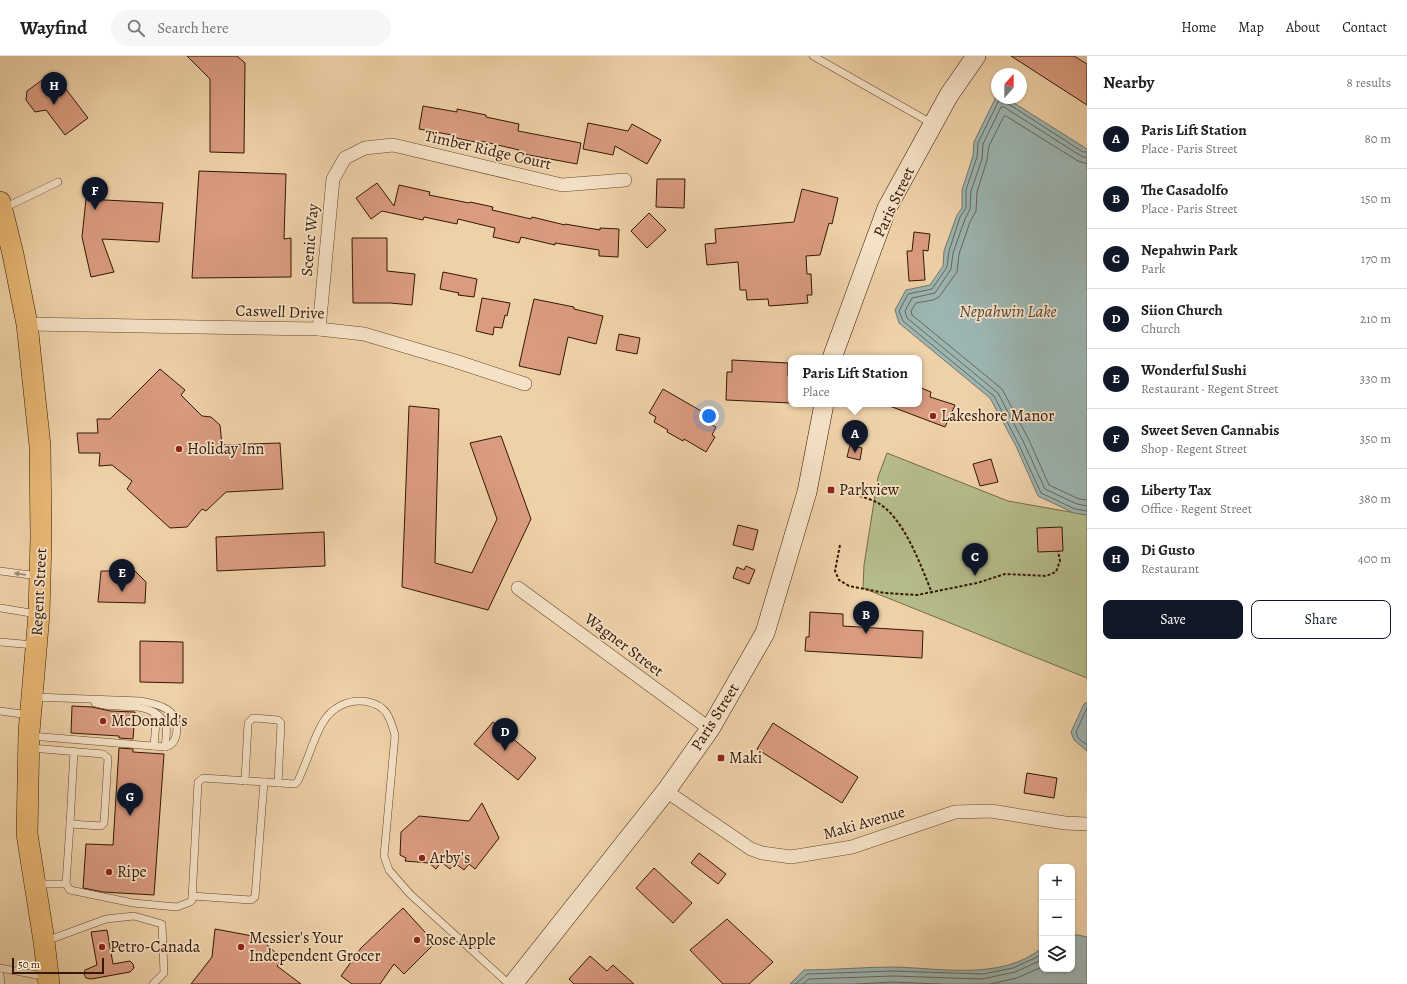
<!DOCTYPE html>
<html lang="en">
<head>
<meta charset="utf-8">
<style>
	body { margin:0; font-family:Alegreya,serif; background:#f6f6f6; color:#202124 }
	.controls { position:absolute; right:12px; bottom:12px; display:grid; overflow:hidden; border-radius:8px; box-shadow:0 1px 3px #0004 }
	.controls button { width:36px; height:36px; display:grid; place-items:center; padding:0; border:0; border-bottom:1px solid #e0e0e0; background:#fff; color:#202124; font:20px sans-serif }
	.compass { position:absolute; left:991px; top:12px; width:36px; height:36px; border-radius:50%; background:#fff; box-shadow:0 1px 3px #0004; rotate:21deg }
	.scale { position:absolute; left:12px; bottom:10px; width:92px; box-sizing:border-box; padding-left:4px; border:2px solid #331704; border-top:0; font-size:11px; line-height:14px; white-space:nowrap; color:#331704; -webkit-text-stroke:3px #f5e1c6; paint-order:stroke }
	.you { position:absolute; left:709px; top:360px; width:14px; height:14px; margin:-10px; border:3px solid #fff; border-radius:50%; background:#1a73e8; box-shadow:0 0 0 6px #1a73e833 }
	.badge { display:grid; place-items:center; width:26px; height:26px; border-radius:50%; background:#111827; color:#fff; font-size:13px; font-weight:700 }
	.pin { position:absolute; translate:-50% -33px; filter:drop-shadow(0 1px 2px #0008) }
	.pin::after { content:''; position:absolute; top:21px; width:14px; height:12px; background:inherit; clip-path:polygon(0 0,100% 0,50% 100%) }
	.popup { position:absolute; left:788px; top:299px; width:134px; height:52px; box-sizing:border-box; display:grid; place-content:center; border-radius:8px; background:#fff; filter:drop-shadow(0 1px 3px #0005); font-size:13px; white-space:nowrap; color:#757577 }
	.popup b { font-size:15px; color:#202124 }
	.popup::after { content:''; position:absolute; left:50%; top:100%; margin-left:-8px; border:8px solid transparent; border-top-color:#fff }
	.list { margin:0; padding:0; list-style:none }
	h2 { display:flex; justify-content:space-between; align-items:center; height:52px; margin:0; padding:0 16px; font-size:17px }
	h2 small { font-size:13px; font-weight:400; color:#757577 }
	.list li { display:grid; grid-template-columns:26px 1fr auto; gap:12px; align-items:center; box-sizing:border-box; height:60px; padding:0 16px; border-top:1px solid #e0e0e0 }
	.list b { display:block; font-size:15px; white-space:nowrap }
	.list p { margin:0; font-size:13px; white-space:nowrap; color:#757577 }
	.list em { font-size:13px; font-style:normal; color:#757577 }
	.actions { display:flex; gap:8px; padding:12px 16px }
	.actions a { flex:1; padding:9px 0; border:1px solid #111827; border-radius:8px; text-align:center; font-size:14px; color:#111827 }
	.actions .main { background:#111827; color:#fff }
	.icon { flex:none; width:22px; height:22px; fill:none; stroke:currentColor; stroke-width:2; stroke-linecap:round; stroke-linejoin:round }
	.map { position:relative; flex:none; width:1087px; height:928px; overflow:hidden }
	header { display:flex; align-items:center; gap:24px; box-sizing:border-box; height:56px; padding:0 20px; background:#fff; border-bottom:1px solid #e0e0e0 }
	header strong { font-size:19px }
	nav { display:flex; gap:22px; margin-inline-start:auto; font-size:14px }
	.search { width:280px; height:36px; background:#f6f6f6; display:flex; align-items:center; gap:10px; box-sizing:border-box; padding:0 14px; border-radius:22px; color:#757577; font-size:15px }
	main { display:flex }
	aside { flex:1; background:#fff }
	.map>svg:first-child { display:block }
</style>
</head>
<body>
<header>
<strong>Wayfind</strong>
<div class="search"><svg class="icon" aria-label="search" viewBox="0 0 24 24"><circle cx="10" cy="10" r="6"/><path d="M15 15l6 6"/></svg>Search here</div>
<nav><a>Home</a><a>Map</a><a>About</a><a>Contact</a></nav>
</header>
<main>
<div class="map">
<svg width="1087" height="928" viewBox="0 0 1087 928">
	<rect width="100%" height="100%" fill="#efd1a8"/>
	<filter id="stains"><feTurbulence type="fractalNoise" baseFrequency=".005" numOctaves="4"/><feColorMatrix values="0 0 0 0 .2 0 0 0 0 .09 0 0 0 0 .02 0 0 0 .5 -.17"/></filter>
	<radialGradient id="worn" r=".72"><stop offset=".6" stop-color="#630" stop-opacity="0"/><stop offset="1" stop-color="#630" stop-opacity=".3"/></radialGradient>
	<path fill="#b5bc8a" stroke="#746a47" d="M 887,397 L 1008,445 L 1087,459 L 1087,622 L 863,532 L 864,509 L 878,421 Z"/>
	<g fill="#9cb5b1" stroke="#72766c">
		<path d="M 997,39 L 997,42 L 1006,42 L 1087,93 L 1087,459 L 1074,457 L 1038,440 L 1016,390 L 990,342 L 899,267 L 895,254 L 906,234 L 930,229 L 943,210 L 944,195 L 957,159 L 962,152 L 962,134 L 973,100 L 974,86 Z"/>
		<path d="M 1087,646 L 1087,695 L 1074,684 L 1071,676 L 1084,648 Z"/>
		<path d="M 1072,879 L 1078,879 L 1087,881 L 1087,928 L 790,928 L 804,914 C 834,914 864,911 893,911 C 942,912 1001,925 1042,892 L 1042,913 L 1072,913 Z"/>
	</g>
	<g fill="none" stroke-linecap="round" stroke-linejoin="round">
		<g stroke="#68665a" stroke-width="1">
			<path d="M 1000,42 L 978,87 L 977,101 L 966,134 L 966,152 L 960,161 L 949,195 L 947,211 L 932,233 L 908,238 L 899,255 L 903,265 L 994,340 L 1019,389 L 1041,437 L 1075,453 L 1087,455"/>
			<path d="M 1005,42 L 1007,47 L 1083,96 L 1087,96"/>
			<path d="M 1087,102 L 1081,100 L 1004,51 L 1001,51 L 983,88 L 982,103 L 971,135 L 970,153 L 965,163 L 953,197 L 951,213 L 935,237 L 912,242 L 905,255 L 907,262 L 998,337 L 1024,387 L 1045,433 L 1077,448 L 1087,450"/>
			<path d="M 1087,108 L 1078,105 L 1006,60 L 1004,60 L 989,90 L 987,104 L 977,136 L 976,155 L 970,166 L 959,198 L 957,216 L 939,241 L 933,244 L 916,247 L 911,255 L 912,259 L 1002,333 L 1029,384 L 1049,429 L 1079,443 L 1087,444"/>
			<path d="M 1087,652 L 1076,676 L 1078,682 L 1087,689"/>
			<path d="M 796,928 L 807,918 L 893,915 L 983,918 L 1013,912 L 1037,901 L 1042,897"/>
			<path d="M 803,928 L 809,923 L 893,920 L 982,923 L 1015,916 L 1042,904"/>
			<path d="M 856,928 L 893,926 L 940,928"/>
			<path d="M 990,928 L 1017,922 L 1042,911"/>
		</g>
	</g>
	<g fill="#da9b7f" stroke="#331704">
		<path d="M 187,0 L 237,0 L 245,7 L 244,97 L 210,96 L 210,23 Z"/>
		<path d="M 1011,0 L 1074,0 L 1087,8 L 1087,49 Z"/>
		<path d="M 53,16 L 88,62 L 65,79 L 46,54 L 35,56 L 26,44 L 27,35 Z"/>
		<path d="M 423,50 L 457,56 L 457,53 L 486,59 L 486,61 L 519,68 L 518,75 L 581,87 L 577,108 L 518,97 L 519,94 L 481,85 L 480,87 L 451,81 L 452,79 L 419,73 Z"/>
		<path d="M 588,67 L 628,75 L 632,68 L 661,84 L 647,108 L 615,90 L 613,99 L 583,93 Z"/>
		<path d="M 199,115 L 286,118 L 284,183 L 291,182 L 291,221 L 192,222 Z"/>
		<path d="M 657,123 L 685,123 L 684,152 L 656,151 Z"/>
		<path d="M 377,127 L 394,150 L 399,129 L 430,136 L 429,139 L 469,147 L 470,146 L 493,151 L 492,154 L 531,163 L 532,161 L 565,169 L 565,168 L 600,174 L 600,172 L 619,173 L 618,201 L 599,200 L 599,194 L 555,187 L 555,189 L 521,181 L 519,187 L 493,181 L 495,172 L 458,163 L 457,168 L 424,161 L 423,164 L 382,155 L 371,163 L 356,142 Z"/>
		<path d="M 802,133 L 838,142 L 832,168 L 829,167 L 820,199 L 806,200 L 807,218 L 811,218 L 812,239 L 807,239 L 808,247 L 769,250 L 768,243 L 747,244 L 746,234 L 740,234 L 738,206 L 707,209 L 705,188 L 716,187 L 715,173 L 794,166 Z"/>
		<path d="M 86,143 L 163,147 L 159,186 L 102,183 L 114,216 L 91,221 L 82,181 Z"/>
		<path d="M 649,157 L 666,174 L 647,192 L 631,175 Z"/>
		<path d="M 914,176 L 930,178 L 928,195 L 923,194 L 925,224 L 909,225 L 907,195 L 912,195 Z"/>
		<path d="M 352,182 L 387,182 L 387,215 L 415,218 L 412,249 L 390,247 L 353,247 Z"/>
		<path d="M 443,216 L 477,223 L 474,241 L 458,239 L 459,237 L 440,233 Z"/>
		<path d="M 482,242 L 510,247 L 507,260 L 505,259 L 502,272 L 494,271 L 493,279 L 476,275 Z"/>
		<path d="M 534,243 L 574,251 L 574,253 L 603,260 L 596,288 L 568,281 L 560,319 L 519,310 Z"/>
		<path d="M 619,278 L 640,282 L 637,298 L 616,294 Z"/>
		<path d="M 732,304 L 788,307 L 788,320 L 791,320 L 791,347 L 726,344 L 727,316 L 732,316 Z"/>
		<path d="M 160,313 L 185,334 L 181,339 L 202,360 L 211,361 L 220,369 L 222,389 L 280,387 L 283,433 L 226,436 L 206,455 L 202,453 L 187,471 L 170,472 L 127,433 L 132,425 L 112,409 L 99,410 L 100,397 L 79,397 L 77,377 L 98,377 L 97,363 L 110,363 Z"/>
		<path d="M 919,331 L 931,336 L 930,341 L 955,349 L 945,371 L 887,349 L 919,348 Z"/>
		<path d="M 663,333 L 715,363 L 712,369 L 716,371 L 712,379 L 715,381 L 706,396 L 684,383 L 683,385 L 667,376 L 668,374 L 654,366 L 656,361 L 649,357 Z"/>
		<path d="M 409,350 L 439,353 L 435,507 L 472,517 L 497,463 L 470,387 L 501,380 L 531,463 L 488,554 L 402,531 Z"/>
		<path d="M 850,389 L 862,392 L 860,404 L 847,401 Z"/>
		<path d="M 991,403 L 998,426 L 980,430 L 973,408 Z"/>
		<path d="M 738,469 L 758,474 L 753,494 L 733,489 Z"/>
		<path d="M 1062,471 L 1063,495 L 1038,496 L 1037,472 Z"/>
		<path d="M 324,476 L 325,510 L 217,515 L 216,481 Z"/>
		<path d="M 746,510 L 755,514 L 749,528 L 733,522 L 737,511 L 744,514 Z"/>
		<path d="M 101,515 L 135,515 L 146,526 L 145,547 L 98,546 Z"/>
		<path d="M 810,556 L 843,558 L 843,570 L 923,575 L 922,602 L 805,595 L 806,581 L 809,581 Z"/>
		<path d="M 140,585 L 183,586 L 183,627 L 140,626 Z"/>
		<path d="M 72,650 L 92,651 L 110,655 L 135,656 L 133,683 L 119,682 L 119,680 L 71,677 Z"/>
		<path d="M 493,666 L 536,702 L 518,724 L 474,688 Z"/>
		<path d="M 773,667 L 858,721 L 842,747 L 757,693 Z"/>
		<path d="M 119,692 L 133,693 L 133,696 L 164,698 L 154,839 L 103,836 L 83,832 L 86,788 L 113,789 Z"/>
		<path d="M 1027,717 L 1057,722 L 1054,742 L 1024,737 Z"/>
		<path d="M 482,747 L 499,782 L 475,813 L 469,808 L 464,814 L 455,807 L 450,813 L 441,806 L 436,813 L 429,807 L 405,805 L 406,802 L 400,799 L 401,776 L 419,760 L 469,765 Z"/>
		<path d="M 699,797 L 726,818 L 718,828 L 691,807 Z"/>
		<path d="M 654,812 L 692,847 L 673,867 L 636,832 Z"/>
		<path d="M 403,852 L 435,887 L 404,918 L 394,908 L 380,928 L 352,928 L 341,920 L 361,892 Z"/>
		<path d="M 727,863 L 773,906 L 749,928 L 723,928 L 690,894 Z"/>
		<path d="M 215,873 L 258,881 L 283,903 L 277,910 L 301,928 L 191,928 L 212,901 Z"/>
		<path d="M 107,874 L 113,908 L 130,905 L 133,908 L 134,912 L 130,916 L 91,923 L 86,922 L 84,918 L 85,914 L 97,909 L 91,876 Z"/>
		<path d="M 590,900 L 607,915 L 613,909 L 634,928 L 574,928 L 569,923 Z"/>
	</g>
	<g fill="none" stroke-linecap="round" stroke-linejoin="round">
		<g stroke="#62462d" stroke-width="8">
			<g id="service">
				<path d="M 813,0 L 933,68"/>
				<path d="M 4,152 L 58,126"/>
				<path d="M 0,515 L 38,520"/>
				<path d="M 0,552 L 37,558"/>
				<path d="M 0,586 L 34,589"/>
				<path d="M 95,647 C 115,654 140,645 158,659 C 161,662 165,665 166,669 C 167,675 166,684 165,691"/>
				<path d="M 0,655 L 29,659"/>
				<path d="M 31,680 L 165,691 C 179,688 179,669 173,659 C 167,650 151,647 141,645 L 34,641"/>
				<path d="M 154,690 L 156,666 L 154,656"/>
				<path d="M 31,692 L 103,698 L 108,702 L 104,767 L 101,770 L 70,768 L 74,695"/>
				<path d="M 245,725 L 248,667 L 253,662 L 278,664 L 281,667 L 278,727"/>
				<path d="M 38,828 L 66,828 L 70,834 L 133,847 L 177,851 L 190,846 L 192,844 L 198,726 L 203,722 L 295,728 L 298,725 C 303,713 308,702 312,690 C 315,683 318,675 322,668 C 331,651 350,642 368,646 C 388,650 390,663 395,679 L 384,800 L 389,814 L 410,838 L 509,928"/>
				<path d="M 66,828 L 70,768"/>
				<path d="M 192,840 L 251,844 L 255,841 L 264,726"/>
				<path d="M 46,885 L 106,863 L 134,860 L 162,868 L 164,917 L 153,928"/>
				<path d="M 0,912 L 47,921"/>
				<path d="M 0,919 L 1,928"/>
			</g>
		</g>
		<g stroke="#62462d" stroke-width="14">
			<g id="minor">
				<path d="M 27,268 L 319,273 L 364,278 L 455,305 L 525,328"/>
				<path d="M 319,273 L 333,123 L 345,102 L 365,92 L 393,89 L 562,129 L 625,124"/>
				<path d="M 518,532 L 710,673"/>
				<path d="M 666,735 L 751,793 L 762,797 L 791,801 L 852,791 L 955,756 L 991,755 L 1065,767 L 1087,768"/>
			</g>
		</g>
		<g stroke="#331704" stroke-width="20">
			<g id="secondary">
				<path d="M 832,302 L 887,152 L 949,39 L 976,0"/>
				<path d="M 513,928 L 666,735 L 710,673 L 765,577 L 807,436 L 824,348"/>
			</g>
		</g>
		<g stroke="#331704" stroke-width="22">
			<path id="primary" d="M 0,146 L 13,198 L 27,268 L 40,390 L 41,481 L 40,521 L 39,558 L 29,676 L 27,778 L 44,885 L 49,928"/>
		</g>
		<g stroke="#331704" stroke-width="2" stroke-dasharray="3 2" stroke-linecap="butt">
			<path d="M 850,436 C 858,440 868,442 876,446 C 903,459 921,510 932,537"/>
			<path d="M 840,489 L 835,515 L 839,524 L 849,530 L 885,537 L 917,539 L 977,527 L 1005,518 L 1046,520 L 1056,516 L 1060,505 L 1058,495"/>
		</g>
		<use href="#service" stroke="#f5e1c6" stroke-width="7"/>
		<use href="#minor" stroke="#f5e1c6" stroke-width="13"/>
		<use href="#secondary" stroke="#f5e1c6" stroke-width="19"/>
		<use href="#primary" stroke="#e8b874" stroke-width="21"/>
	</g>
	<defs><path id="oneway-solid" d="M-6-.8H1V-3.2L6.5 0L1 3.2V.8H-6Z"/></defs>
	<use fill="#9e866f" href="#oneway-solid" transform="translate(20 518) rotate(-172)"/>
	<g fill="#8f2418" stroke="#f5e1c6" stroke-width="1.5">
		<circle cx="933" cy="360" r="4"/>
		<circle cx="179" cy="393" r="4"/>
		<rect x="827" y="430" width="8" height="8" rx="2"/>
		<circle cx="103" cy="665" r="4"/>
		<rect x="717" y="698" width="8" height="8" rx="2"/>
		<circle cx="422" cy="802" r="4"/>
		<circle cx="109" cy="816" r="4"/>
		<circle cx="417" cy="884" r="4"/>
		<circle cx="102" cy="891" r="4"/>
		<circle cx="241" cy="891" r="4"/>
	</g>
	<g text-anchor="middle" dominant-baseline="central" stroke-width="3.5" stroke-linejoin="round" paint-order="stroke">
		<g font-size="16" fill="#331704" stroke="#f5e1c6">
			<text transform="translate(488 94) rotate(13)">Timber Ridge Court</text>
			<text transform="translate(894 146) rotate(-65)">Paris Street</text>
			<text transform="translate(310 184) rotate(-85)">Scenic Way</text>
			<text transform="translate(280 256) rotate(2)">Caswell Drive</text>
			<text transform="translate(39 536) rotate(-87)">Regent Street</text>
			<text transform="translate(624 589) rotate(37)">Wagner Street</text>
			<text transform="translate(715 661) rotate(-58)">Paris Street</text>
			<text transform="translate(864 767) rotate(-16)">Maki Avenue</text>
		</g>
		<g font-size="16" fill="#331704" stroke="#f5e1c6" text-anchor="start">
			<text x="941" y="360">Lakeshore Manor</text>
			<text x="187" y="393">Holiday Inn</text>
			<text x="839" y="434">Parkview</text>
			<text x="111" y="665">McDonald's</text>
			<text x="729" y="702">Maki</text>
			<text x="430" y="802">Arby's</text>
			<text x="117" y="816">Ripe</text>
			<text x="249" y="882">Messier's Your<tspan x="249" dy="18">Independent Grocer</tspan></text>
			<text x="425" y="884">Rose Apple</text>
			<text x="110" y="891">Petro-Canada</text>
		</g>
		<g font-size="17" font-style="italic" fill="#524638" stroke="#f5e1c6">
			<text x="1008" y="255">Nepahwin Lake</text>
		</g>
	</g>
	<rect width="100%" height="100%" filter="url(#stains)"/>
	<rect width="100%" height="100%" fill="url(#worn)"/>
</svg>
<div class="controls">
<button>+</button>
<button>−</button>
<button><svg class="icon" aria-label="layers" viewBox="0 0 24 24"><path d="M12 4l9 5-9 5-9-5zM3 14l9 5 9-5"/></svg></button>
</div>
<svg class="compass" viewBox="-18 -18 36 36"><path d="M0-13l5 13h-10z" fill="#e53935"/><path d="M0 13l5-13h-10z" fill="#757577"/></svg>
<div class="scale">50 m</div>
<div class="you"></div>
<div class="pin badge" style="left:855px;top:397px">A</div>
<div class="popup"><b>Paris Lift Station</b>Place</div>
<div class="pin badge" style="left:866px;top:578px">B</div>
<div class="pin badge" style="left:975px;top:520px">C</div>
<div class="pin badge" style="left:505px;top:695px">D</div>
<div class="pin badge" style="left:122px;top:536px">E</div>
<div class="pin badge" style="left:95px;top:154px">F</div>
<div class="pin badge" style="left:130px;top:760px">G</div>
<div class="pin badge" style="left:54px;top:49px">H</div>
</div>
<aside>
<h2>Nearby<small>8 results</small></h2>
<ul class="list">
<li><span class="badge">A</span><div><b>Paris Lift Station</b><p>Place · Paris Street</p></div><em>80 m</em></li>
<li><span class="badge">B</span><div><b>The Casadolfo</b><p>Place · Paris Street</p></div><em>150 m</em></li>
<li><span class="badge">C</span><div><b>Nepahwin Park</b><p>Park</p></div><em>170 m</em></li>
<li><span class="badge">D</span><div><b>Siion Church</b><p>Church</p></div><em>210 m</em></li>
<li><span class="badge">E</span><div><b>Wonderful Sushi</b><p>Restaurant · Regent Street</p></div><em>330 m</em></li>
<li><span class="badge">F</span><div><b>Sweet Seven Cannabis</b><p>Shop · Regent Street</p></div><em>350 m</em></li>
<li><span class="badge">G</span><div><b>Liberty Tax</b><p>Office · Regent Street</p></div><em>380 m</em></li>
<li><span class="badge">H</span><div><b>Di Gusto</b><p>Restaurant</p></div><em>400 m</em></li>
</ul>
<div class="actions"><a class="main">Save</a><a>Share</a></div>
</aside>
</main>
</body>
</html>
